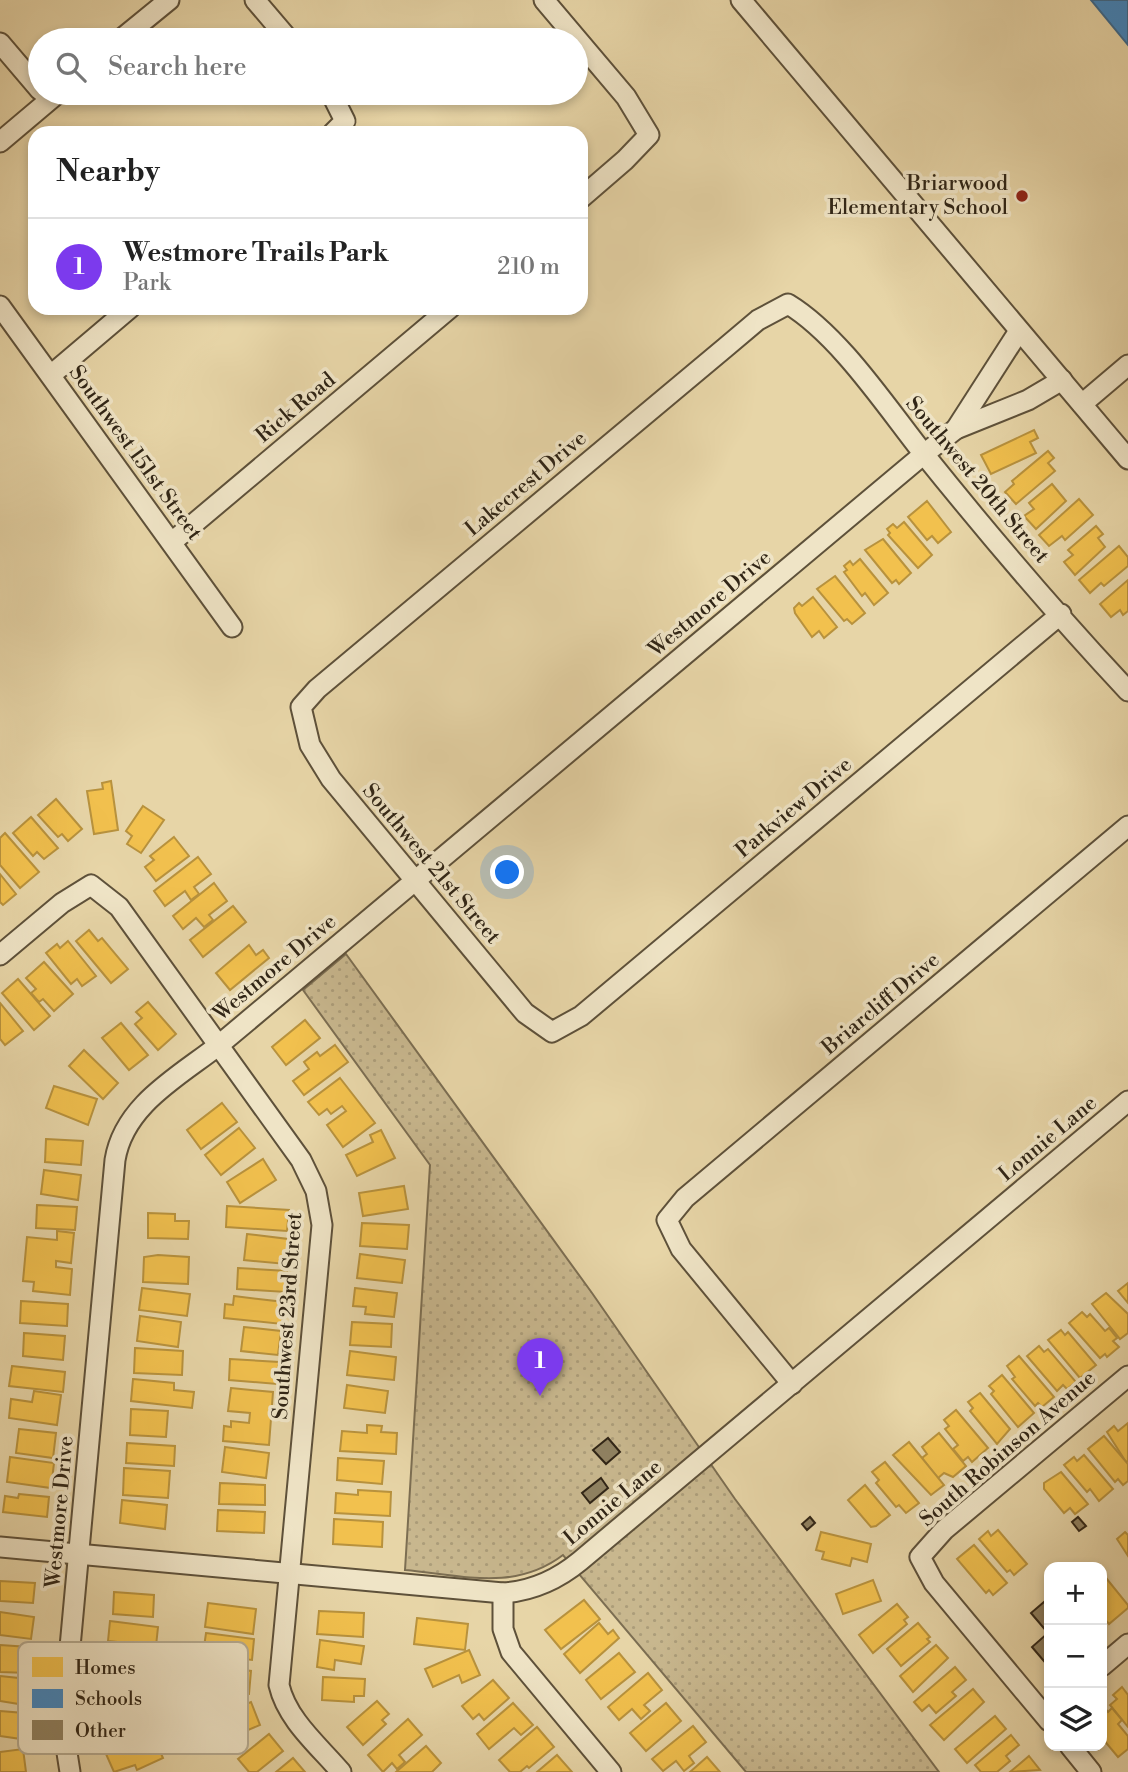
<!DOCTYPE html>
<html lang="en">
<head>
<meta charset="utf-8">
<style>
	body { margin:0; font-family:"Libre Bodoni",serif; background:#f6f6f6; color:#222 }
	.controls { position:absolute; right:21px; bottom:21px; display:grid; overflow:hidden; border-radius:14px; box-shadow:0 4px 10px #0003 }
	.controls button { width:63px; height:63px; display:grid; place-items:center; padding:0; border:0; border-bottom:2px solid #e0e0e0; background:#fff; color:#222; font:35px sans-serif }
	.you { position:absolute; left:508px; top:873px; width:24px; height:24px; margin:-18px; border:5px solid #fff; border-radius:50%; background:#1a73e8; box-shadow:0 0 0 10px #1a73e833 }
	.badge { display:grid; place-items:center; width:46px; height:46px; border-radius:50%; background:#7c3aed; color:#fff; font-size:23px; font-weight:700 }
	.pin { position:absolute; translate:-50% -58px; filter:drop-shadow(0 2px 4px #0008) }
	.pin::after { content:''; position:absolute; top:37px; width:24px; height:21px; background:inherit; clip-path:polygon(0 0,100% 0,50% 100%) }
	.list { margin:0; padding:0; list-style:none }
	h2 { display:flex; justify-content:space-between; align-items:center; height:91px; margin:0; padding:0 28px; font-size:30px }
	h2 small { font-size:23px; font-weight:400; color:#767676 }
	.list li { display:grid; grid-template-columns:46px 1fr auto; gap:21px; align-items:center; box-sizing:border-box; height:98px; padding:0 28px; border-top:2px solid #e0e0e0 }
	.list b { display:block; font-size:26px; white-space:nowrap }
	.list p { margin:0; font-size:23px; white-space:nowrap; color:#767676 }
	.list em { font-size:23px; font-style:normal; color:#767676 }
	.icon { flex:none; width:38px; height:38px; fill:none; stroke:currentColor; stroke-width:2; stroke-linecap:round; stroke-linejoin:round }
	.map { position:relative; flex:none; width:1128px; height:1772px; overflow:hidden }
	.search { position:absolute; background:#fff; box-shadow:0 4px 10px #0003; left:28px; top:28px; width:560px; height:77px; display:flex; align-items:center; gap:18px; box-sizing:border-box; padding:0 24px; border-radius:38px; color:#767676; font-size:26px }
	.panel { position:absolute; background:#fff; box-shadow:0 4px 10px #0003; left:28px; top:126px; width:560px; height:189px; border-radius:21px }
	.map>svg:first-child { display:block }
</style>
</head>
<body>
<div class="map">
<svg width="1128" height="1772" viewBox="0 0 1128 1772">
	<defs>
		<pattern id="park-dots" width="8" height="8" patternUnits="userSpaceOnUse" patternTransform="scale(1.75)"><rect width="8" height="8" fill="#c8b78e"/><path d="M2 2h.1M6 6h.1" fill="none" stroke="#ac9d7a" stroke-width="1.8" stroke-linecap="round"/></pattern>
	</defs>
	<rect width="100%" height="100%" fill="#e7d5a7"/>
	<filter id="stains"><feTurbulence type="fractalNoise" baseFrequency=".00286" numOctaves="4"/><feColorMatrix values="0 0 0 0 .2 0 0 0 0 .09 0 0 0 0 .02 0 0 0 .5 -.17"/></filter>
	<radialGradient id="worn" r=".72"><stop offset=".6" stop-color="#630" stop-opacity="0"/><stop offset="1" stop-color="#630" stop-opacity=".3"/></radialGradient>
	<path fill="url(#park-dots)" stroke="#7c6e52" stroke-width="2" d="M 346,954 L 592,1293 L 735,1499 L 939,1772 L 746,1772 L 563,1555 C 514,1592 462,1575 405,1570 L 430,1165 L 303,990 Z"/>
	<g fill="#f2c14e" stroke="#b8923d" stroke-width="2">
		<path d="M 1034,430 L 1038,438 L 1030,442 L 1036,453 L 991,474 L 981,455 Z"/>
		<path d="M 1048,451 L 1054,458 L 1048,463 L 1055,471 L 1016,504 L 1005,492 L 1014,484 L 1012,481 Z"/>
		<path d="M 1052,484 L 1066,501 L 1036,529 L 1024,516 L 1034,509 L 1029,503 Z"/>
		<path d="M 1079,499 L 1093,515 L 1065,540 L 1062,536 L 1049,546 L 1039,535 Z"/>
		<path d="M 927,501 L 951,532 L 938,543 L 932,536 L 927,540 L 908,517 Z"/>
		<path d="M 904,522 L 932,555 L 918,568 L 888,535 L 890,533 L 887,529 L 893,524 L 897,528 Z"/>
		<path d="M 1096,526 L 1103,534 L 1098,538 L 1105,547 L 1075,575 L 1064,562 L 1073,555 L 1068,550 Z"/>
		<path d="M 883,539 L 911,573 L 899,584 L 896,580 L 892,583 L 865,550 Z"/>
		<path d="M 1119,546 L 1128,557 L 1128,566 L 1104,586 L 1101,583 L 1090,593 L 1079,580 Z"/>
		<path d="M 860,559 L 888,593 L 874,605 L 865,593 L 862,596 L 844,572 L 847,570 L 844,566 L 850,561 L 853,565 Z"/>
		<path d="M 835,576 L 865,613 L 852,624 L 847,619 L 844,621 L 817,589 Z"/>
		<path d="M 1128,580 L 1128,611 L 1123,615 L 1120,610 L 1111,617 L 1100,604 Z"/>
		<path d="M 813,597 L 837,627 L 824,638 L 819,631 L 812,637 L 795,613 L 794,608 L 799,603 L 802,606 Z"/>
		<path d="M 111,781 L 118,830 L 94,834 L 87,791 L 103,789 L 102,783 Z"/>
		<path d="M 56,799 L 82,829 L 68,841 L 62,834 L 58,837 L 38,815 Z"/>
		<path d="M 143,806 L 164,820 L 141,853 L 127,844 L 132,836 L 126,831 Z"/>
		<path d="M 31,817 L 58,848 L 44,859 L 37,852 L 33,856 L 13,833 Z"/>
		<path d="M 5,833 L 39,872 L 20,888 L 0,865 L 0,838 Z"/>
		<path d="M 174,837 L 189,856 L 156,881 L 145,867 L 154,860 L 150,856 Z"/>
		<path d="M 198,857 L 211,874 L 194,887 L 199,894 L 191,900 L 185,891 L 165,906 L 154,891 Z"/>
		<path d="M 0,874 L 16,894 L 3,905 L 0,902 Z"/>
		<path d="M 214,883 L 227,901 L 209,915 L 213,920 L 204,927 L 196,918 L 183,929 L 173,916 Z"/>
		<path d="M 233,906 L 246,922 L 203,957 L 190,940 Z"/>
		<path d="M 89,930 L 98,941 L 102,938 L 128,969 L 111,983 L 76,941 Z"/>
		<path d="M 68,941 L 96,976 L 82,986 L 77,979 L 71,984 L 46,953 L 57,944 L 60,948 Z"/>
		<path d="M 249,945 L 256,955 L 263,950 L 269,958 L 230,990 L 216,973 Z"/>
		<path d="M 44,962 L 73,994 L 54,1011 L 43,999 L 39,1002 L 31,993 L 36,989 L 26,978 Z"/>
		<path d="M 18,979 L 50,1016 L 34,1030 L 2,993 Z"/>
		<path d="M 148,1002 L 176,1034 L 158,1050 L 135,1024 L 142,1018 L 136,1012 Z"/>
		<path d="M 0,1003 L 23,1031 L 5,1045 L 0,1039 Z"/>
		<path d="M 305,1020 L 320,1038 L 286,1065 L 272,1047 Z"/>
		<path d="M 121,1023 L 148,1055 L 129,1070 L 102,1038 Z"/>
		<path d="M 335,1045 L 348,1062 L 304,1095 L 293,1081 L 309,1069 L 304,1062 L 317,1052 L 320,1056 Z"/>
		<path d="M 84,1050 L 118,1083 L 103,1099 L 69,1066 Z"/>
		<path d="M 340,1078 L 375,1123 L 343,1147 L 327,1125 L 346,1111 L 342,1106 L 331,1114 L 327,1109 L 319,1115 L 308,1102 Z"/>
		<path d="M 54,1086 L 97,1099 L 88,1125 L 46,1108 Z"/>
		<path d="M 222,1103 L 237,1122 L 201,1149 L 187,1130 Z"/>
		<path d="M 239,1128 L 255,1148 L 221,1175 L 205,1155 Z"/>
		<path d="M 381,1130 L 395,1158 L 357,1176 L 346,1155 L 373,1142 L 370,1135 Z"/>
		<path d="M 46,1139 L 83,1141 L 81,1165 L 45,1162 Z"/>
		<path d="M 263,1159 L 276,1180 L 240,1203 L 227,1182 Z"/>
		<path d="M 44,1170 L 81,1175 L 78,1200 L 41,1194 Z"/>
		<path d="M 404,1186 L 408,1209 L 363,1216 L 359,1193 Z"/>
		<path d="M 37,1205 L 77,1207 L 75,1230 L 36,1228 Z"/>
		<path d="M 227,1206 L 289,1210 L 287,1231 L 226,1227 Z"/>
		<path d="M 148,1213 L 175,1214 L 175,1221 L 189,1221 L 188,1239 L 148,1238 Z"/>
		<path d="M 362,1223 L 409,1225 L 407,1249 L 360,1246 Z"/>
		<path d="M 57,1231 L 74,1233 L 71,1263 L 56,1261 L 56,1267 L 72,1269 L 70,1295 L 33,1291 L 34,1282 L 23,1281 L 27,1237 L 57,1240 Z"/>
		<path d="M 247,1234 L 288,1239 L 286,1264 L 244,1260 Z"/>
		<path d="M 360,1254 L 405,1260 L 402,1283 L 357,1278 Z"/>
		<path d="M 158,1255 L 189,1257 L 188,1284 L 143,1282 L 144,1257 Z"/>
		<path d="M 238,1268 L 287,1271 L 286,1292 L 237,1289 Z"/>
		<path d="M 1128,1283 L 1128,1303 L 1118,1291 Z"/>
		<path d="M 142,1288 L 190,1294 L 187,1316 L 139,1310 Z"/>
		<path d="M 355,1288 L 397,1293 L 394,1317 L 365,1314 L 366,1307 L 353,1306 Z"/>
		<path d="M 1106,1293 L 1128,1314 L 1128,1333 L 1120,1339 L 1092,1304 Z"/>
		<path d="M 234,1296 L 284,1302 L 282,1324 L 224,1318 L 225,1304 L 233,1305 Z"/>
		<path d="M 21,1301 L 68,1304 L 67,1326 L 20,1323 Z"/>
		<path d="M 1082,1312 L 1087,1317 L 1090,1314 L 1105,1331 L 1109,1328 L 1117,1338 L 1113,1341 L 1119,1347 L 1107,1357 L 1105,1354 L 1100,1358 L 1069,1323 Z"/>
		<path d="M 140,1316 L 181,1322 L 178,1347 L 137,1341 Z"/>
		<path d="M 352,1322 L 392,1324 L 391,1347 L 350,1345 Z"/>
		<path d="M 244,1327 L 281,1331 L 278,1355 L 241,1351 Z"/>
		<path d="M 1061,1330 L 1065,1335 L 1068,1332 L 1096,1365 L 1080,1378 L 1048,1340 Z"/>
		<path d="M 24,1333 L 65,1336 L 63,1360 L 23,1356 Z"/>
		<path d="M 1039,1346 L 1044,1352 L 1048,1349 L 1076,1382 L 1067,1389 L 1063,1385 L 1057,1391 L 1027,1356 Z"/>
		<path d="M 135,1348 L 183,1351 L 182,1375 L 134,1373 Z"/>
		<path d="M 350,1351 L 396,1357 L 394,1380 L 347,1375 Z"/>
		<path d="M 1019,1356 L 1054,1397 L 1042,1407 L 1038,1403 L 1035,1406 L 1012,1379 L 1015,1377 L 1007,1366 Z"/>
		<path d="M 230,1359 L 279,1362 L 277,1384 L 229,1380 Z"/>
		<path d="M 12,1366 L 65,1372 L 63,1392 L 9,1386 Z"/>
		<path d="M 1002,1375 L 1034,1413 L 1018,1427 L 991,1394 L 994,1391 L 989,1386 Z"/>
		<path d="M 133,1379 L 174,1383 L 174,1390 L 194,1392 L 192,1408 L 131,1401 Z"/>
		<path d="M 347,1385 L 388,1391 L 385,1413 L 344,1408 Z"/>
		<path d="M 231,1388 L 273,1392 L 269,1445 L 223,1441 L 224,1426 L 231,1427 L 231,1421 L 249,1423 L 250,1413 L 228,1411 Z"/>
		<path d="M 34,1391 L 61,1395 L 57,1425 L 9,1418 L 11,1399 L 32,1402 Z"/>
		<path d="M 980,1393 L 1010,1429 L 997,1444 L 970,1411 L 973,1408 L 968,1402 Z"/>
		<path d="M 131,1409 L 168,1411 L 166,1437 L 130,1435 Z"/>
		<path d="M 956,1410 L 988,1448 L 972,1462 L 968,1457 L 963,1461 L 953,1449 L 958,1445 L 945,1429 L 949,1426 L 944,1420 Z"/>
		<path d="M 1128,1423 L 1128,1461 L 1126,1462 L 1107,1432 L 1114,1426 L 1118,1431 Z"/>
		<path d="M 367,1425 L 382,1426 L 381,1432 L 397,1433 L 396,1454 L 340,1451 L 342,1431 L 367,1433 Z"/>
		<path d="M 19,1429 L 56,1433 L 53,1458 L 16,1453 Z"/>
		<path d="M 939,1433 L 966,1466 L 953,1477 L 944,1473 L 938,1478 L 922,1458 L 927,1454 L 922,1447 Z"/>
		<path d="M 1104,1436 L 1128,1464 L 1128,1481 L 1123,1485 L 1118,1479 L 1115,1482 L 1088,1449 Z"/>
		<path d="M 909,1442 L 944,1485 L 931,1495 L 893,1455 Z"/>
		<path d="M 127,1443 L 175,1446 L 174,1466 L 126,1463 Z"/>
		<path d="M 225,1447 L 269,1453 L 266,1478 L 222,1472 Z"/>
		<path d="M 1084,1455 L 1113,1489 L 1099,1501 L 1090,1489 L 1087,1492 L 1064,1465 L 1074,1457 L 1077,1461 Z"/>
		<path d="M 10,1457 L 54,1463 L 51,1488 L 7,1482 Z"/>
		<path d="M 338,1458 L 384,1461 L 382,1484 L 337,1480 Z"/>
		<path d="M 885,1462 L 919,1503 L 906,1513 L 899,1505 L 896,1507 L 876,1483 L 879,1480 L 872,1472 Z"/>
		<path d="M 124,1468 L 170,1471 L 168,1498 L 123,1495 Z"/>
		<path d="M 1061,1472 L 1088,1504 L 1075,1514 L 1070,1508 L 1064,1513 L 1044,1489 L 1044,1483 Z"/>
		<path d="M 220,1483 L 265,1485 L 265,1505 L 219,1504 Z"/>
		<path d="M 865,1485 L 890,1515 L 876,1526 L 871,1527 L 848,1500 Z"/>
		<path d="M 358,1490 L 391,1492 L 390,1516 L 335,1513 L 336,1493 L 358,1495 Z"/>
		<path d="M 19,1494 L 49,1497 L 47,1517 L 3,1512 L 5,1496 L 18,1498 Z"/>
		<path d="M 122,1500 L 167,1505 L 165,1529 L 120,1523 Z"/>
		<path d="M 218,1510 L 265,1512 L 264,1533 L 217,1531 Z"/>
		<path d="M 334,1519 L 383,1522 L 382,1547 L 333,1544 Z"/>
		<path d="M 998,1530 L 1027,1564 L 1014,1575 L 1010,1570 L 1007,1572 L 979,1539 L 988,1531 L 991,1536 Z"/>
		<path d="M 821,1532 L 871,1544 L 867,1562 L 852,1558 L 850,1566 L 822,1559 L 824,1552 L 816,1550 Z"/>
		<path d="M 1125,1532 L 1128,1535 L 1128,1556 L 1117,1539 Z"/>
		<path d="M 974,1545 L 1007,1583 L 993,1595 L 989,1590 L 986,1593 L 957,1559 Z"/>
		<path d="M 1102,1573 L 1128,1605 L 1128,1608 L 1109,1624 L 1102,1616 Z"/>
		<path d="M 873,1580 L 881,1601 L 843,1614 L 836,1594 Z"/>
		<path d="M 0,1581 L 35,1583 L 33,1603 L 0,1601 Z"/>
		<path d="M 114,1592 L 154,1595 L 153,1617 L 113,1614 Z"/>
		<path d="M 584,1600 L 600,1619 L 561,1649 L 545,1630 Z"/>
		<path d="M 208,1603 L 256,1609 L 253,1634 L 205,1627 Z"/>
		<path d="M 897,1604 L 908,1617 L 904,1620 L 907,1624 L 873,1653 L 859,1635 Z"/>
		<path d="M 319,1611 L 364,1613 L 363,1637 L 317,1634 Z"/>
		<path d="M 0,1612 L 34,1617 L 31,1639 L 0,1635 Z"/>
		<path d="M 417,1618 L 468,1624 L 465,1650 L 414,1644 Z"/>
		<path d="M 110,1621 L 158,1627 L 156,1646 L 108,1641 Z"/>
		<path d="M 599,1623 L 608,1634 L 613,1630 L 619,1638 L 580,1673 L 564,1654 Z"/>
		<path d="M 918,1623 L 930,1637 L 927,1639 L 930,1642 L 901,1666 L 887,1649 Z"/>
		<path d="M 206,1633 L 254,1639 L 252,1660 L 203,1654 Z"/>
		<path d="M 320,1640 L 364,1646 L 361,1664 L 335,1660 L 334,1670 L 317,1667 Z"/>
		<path d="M 0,1645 L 29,1647 L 28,1673 L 0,1672 Z"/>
		<path d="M 936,1645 L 948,1658 L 913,1692 L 900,1676 Z"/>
		<path d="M 469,1650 L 480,1675 L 462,1683 L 459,1675 L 433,1687 L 425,1669 Z"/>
		<path d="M 619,1653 L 635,1672 L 601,1699 L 586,1680 Z"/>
		<path d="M 202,1665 L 251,1671 L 249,1694 L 199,1688 Z"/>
		<path d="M 955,1667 L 966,1680 L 952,1692 L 956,1696 L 936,1713 L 929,1705 L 922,1711 L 914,1702 Z"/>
		<path d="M 648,1673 L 662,1690 L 644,1705 L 650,1711 L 641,1719 L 632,1709 L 619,1720 L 608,1707 Z"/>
		<path d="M 0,1676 L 28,1679 L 25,1705 L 0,1701 Z"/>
		<path d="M 323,1677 L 365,1679 L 364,1696 L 354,1696 L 354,1702 L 322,1700 Z"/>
		<path d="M 493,1680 L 509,1698 L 484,1720 L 479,1714 L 473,1719 L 462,1706 Z"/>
		<path d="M 1122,1687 L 1128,1695 L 1128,1727 L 1110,1705 L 1117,1699 L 1113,1695 Z"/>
		<path d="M 973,1689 L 984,1702 L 944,1740 L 930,1725 Z"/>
		<path d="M 377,1701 L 389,1714 L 382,1720 L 386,1724 L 363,1745 L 347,1727 Z"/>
		<path d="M 251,1702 L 260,1725 L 236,1735 L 238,1740 L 229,1744 L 226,1736 L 213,1742 L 204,1721 Z"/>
		<path d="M 513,1703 L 533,1725 L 521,1735 L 514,1728 L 489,1749 L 477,1734 Z"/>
		<path d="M 666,1703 L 681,1721 L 646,1751 L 630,1733 Z"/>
		<path d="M 1102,1705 L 1108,1712 L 1112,1708 L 1122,1720 L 1118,1724 L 1128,1736 L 1128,1749 L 1118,1757 L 1102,1738 Z"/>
		<path d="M 0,1711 L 24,1713 L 21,1739 L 0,1736 Z"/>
		<path d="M 995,1716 L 1006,1729 L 967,1763 L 955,1749 Z"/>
		<path d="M 408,1719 L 422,1735 L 399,1755 L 405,1762 L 397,1769 L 392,1763 L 383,1772 L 368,1755 Z"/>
		<path d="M 693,1726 L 706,1742 L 689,1756 L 694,1763 L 684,1771 L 676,1761 L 663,1771 L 652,1759 Z"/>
		<path d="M 537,1727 L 554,1747 L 529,1768 L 527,1766 L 520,1772 L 510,1772 L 499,1760 Z"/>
		<path d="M 152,1733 L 163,1758 L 137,1770 L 135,1765 L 114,1772 L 106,1754 Z"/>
		<path d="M 269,1734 L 283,1751 L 257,1772 L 249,1772 L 238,1759 Z"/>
		<path d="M 1011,1735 L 1019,1745 L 1006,1756 L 1010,1761 L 997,1772 L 981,1772 L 975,1765 Z"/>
		<path d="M 426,1746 L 441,1763 L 432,1772 L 396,1772 Z"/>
		<path d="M 23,1749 L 26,1772 L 0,1772 L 0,1752 Z"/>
		<path d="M 557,1755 L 572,1772 L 537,1772 Z"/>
		<path d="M 1029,1756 L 1040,1770 L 1010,1772 Z"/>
		<path d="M 707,1757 L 720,1772 L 690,1772 Z"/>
		<path d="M 293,1758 L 305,1772 L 276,1772 Z"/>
	</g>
	<path fill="#3f88c5" stroke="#3a6a90" stroke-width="2" d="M 1091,0 L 1128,0 L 1128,45 Z"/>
	<g fill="#8f8161" stroke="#302516" stroke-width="2">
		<path d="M 608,1438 L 620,1452 L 606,1464 L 593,1450 Z"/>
		<path d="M 601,1478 L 608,1488 L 590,1503 L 582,1493 Z"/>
		<path d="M 810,1517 L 815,1523 L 807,1530 L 802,1524 Z"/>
		<path d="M 1078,1517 L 1086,1526 L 1079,1531 L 1072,1522 Z"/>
		<path d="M 1044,1602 L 1049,1608 L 1049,1667 L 1032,1647 L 1048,1633 L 1031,1613 Z"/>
	</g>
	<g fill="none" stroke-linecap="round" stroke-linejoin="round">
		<g stroke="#5e513a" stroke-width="23">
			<g id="minor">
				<path d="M 255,0 L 289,40"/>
				<path d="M 544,0 L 626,97 L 649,135 L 625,160 L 581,198"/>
				<path d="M 741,0 L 1128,459"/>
				<path d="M 120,40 L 169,0"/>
				<path d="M 0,43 L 40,90"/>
				<path d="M 331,93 L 345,121 L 333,133"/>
				<path d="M 0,142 L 58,93"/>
				<path d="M 0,306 L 232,627"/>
				<path d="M 51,375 L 130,308"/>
				<path d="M 1082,404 L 1128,365"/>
				<path d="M 956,429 L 1019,331"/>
				<path d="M 172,542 L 450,308"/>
				<path d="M 1061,614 L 581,1016 L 552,1032 L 525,1013 L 331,779 L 310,745 L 301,707 L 317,689 L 726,347 L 758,320 L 788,304 C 839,335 885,405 923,453 C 988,534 1057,615 1128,691"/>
				<path d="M 0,955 L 62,903 L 91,885 L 119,907 L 301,1160 L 316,1191 L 322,1225 L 279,1685 C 287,1720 319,1746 341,1772"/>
				<path d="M 792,1384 L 681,1249 L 667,1220 L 685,1198 L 1128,826"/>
				<path d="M 0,1547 L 503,1593 C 532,1591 557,1580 580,1561 L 1128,1101"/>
				<path d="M 503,1593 L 503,1629 L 511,1652 L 611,1772"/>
				<path d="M 1102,1666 L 1128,1644"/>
				<path d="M 1049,1721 L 934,1583 L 920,1557 L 944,1530 L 1128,1376"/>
				<path d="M 1070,1746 L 1091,1772"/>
				<path d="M 70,1772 L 65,1740 L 70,1647 L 115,1160 C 124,1105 178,1077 219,1045 L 924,454 L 956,429 L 1028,400 L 1062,380"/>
			</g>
		</g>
		<use href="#minor" stroke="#efe4c6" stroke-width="19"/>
	</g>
	<circle fill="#8f2418" stroke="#efe4c6" stroke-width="2.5" cx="1022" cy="196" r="7"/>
	<g text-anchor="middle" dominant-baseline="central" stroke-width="7" stroke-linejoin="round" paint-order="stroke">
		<g font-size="21" fill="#302516" stroke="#efe4c6" text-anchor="end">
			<text x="1008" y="184">Briarwood<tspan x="1008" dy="24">Elementary School</tspan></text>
		</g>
		<g font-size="21" fill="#302516" stroke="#efe4c6">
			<text transform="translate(296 408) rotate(-40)">Rick Road</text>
			<text transform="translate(135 453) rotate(54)">Southwest 151st Street</text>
			<text transform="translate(977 480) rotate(50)">Southwest 20th Street</text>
			<text transform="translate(526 484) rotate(-40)">Lakecrest Drive</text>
			<text transform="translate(710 604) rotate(-40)">Westmore Drive</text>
			<text transform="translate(794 808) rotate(-40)">Parkview Drive</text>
			<text transform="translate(431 864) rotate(50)">Southwest 21st Street</text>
			<text transform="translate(275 968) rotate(-40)">Westmore Drive</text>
			<text transform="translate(881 1004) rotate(-40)">Briarcliff Drive</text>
			<text transform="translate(1048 1139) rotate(-40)">Lonnie Lane</text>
			<text transform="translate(288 1316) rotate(-86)">Southwest 23rd Street</text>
			<text transform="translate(1008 1449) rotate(-41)">South Robinson Avenue</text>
			<text transform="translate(613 1503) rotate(-40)">Lonnie Lane</text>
			<text transform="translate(60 1512) rotate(-85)">Westmore Drive</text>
		</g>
	</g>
	<rect x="18" y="1642" width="230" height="112" rx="10" fill="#efe4c6" stroke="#b6ab91" stroke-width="2"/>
	<rect x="32" y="1657" width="31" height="20" fill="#f2c14e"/>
	<rect x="32" y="1689" width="31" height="19" fill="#3f88c5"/>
	<rect x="32" y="1720" width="31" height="20" fill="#8f8161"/>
	<g font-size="19" fill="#302516">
		<text x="75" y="1674">Homes</text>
		<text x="75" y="1705">Schools</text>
		<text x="75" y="1737">Other</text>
	</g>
	<rect width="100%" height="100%" filter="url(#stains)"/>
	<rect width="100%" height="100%" fill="url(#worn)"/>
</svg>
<div class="controls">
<button>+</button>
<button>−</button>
<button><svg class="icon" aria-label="layers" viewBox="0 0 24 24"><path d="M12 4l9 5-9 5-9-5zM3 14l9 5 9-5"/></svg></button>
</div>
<div class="you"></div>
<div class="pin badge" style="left:540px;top:1396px">1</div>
<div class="search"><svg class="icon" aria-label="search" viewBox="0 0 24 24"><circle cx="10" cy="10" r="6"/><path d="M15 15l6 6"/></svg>Search here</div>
<section class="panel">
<h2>Nearby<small></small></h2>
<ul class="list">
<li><span class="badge">1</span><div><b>Westmore Trails Park</b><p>Park</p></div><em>210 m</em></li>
</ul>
</section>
</div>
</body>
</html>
